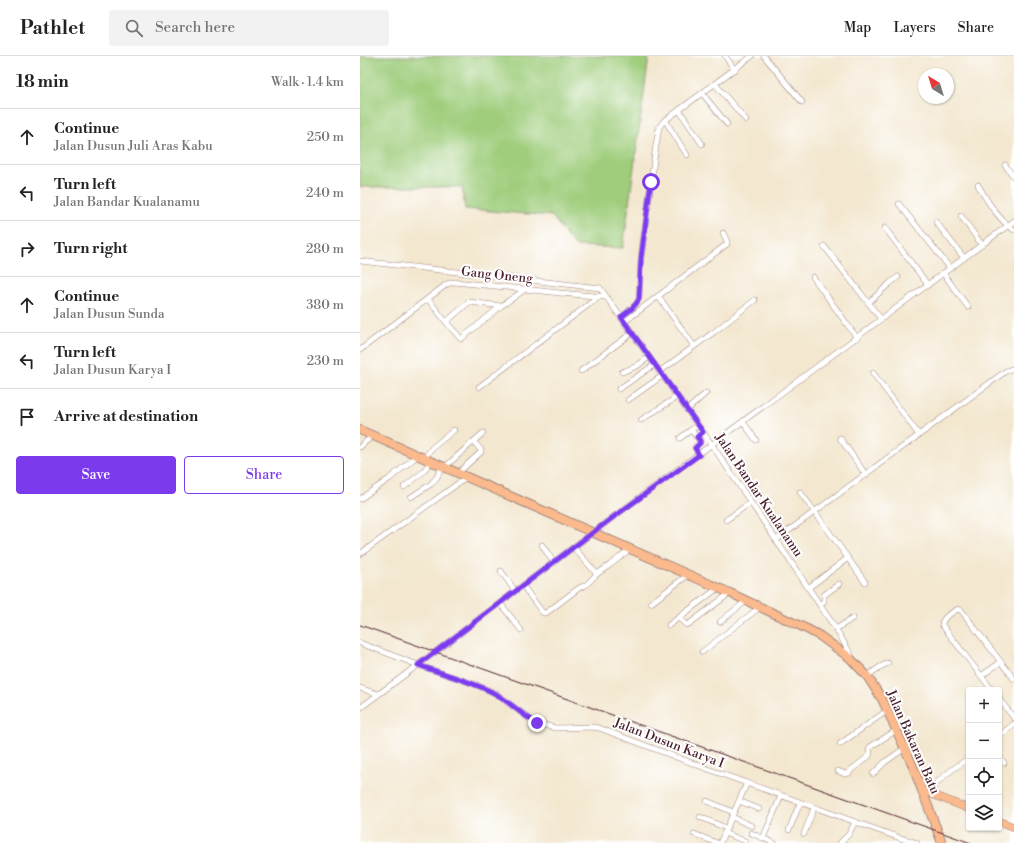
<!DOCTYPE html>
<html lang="en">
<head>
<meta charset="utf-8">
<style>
	body { margin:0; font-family:"Libre Bodoni",serif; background:#f2f2f2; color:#222 }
	.controls { position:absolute; right:12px; bottom:12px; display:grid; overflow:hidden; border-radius:4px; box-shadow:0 1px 3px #0004 }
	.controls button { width:36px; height:36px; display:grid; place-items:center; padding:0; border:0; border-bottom:1px solid #e0e0e0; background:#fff; color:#222; font:20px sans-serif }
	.compass { position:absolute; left:558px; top:12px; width:36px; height:36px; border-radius:50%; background:#fff; box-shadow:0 1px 3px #0004; rotate:322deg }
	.stop { position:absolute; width:12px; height:12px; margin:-9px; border:3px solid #7c3aed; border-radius:50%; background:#fff }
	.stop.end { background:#7c3aed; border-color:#fff; box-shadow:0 1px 4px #0008 }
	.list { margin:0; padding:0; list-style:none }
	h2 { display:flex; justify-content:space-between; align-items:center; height:52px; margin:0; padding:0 16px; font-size:17px }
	h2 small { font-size:13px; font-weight:400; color:#767676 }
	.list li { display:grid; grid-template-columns:26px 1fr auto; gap:12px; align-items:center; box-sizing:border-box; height:56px; padding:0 16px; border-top:1px solid #e0e0e0 }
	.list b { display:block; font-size:15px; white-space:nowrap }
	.list p { margin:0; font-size:13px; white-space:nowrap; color:#767676 }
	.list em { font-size:13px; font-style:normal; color:#767676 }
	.actions { display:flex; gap:8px; padding:12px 16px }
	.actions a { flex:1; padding:9px 0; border:1px solid #7c3aed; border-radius:4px; text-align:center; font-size:14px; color:#7c3aed }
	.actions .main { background:#7c3aed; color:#fff }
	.icon { flex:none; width:22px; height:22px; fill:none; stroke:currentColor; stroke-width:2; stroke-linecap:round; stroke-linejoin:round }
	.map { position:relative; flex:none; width:654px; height:787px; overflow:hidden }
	header { display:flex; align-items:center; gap:24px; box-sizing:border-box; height:56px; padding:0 20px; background:#fff; border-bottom:1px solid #e0e0e0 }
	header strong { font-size:19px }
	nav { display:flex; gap:22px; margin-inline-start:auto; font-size:14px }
	.search { width:280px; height:36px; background:#f2f2f2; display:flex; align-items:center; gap:10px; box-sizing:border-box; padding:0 14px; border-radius:4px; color:#767676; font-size:15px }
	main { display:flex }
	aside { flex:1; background:#fff }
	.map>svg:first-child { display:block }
</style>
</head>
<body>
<header>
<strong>Pathlet</strong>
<div class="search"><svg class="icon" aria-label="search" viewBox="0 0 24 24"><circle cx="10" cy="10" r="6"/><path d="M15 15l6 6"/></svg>Search here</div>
<nav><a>Map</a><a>Layers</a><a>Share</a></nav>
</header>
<main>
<aside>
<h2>18 min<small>Walk · 1.4 km</small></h2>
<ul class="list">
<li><svg class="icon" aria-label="ahead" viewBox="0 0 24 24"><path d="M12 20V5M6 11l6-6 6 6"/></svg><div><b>Continue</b><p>Jalan Dusun Juli Aras Kabu</p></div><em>250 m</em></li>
<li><svg class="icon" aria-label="left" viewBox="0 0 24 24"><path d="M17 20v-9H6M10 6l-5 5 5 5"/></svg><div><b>Turn left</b><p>Jalan Bandar Kualanamu</p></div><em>240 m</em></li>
<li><svg class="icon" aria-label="right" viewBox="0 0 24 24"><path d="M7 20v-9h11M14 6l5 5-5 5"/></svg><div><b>Turn right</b></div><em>280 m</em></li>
<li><svg class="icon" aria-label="ahead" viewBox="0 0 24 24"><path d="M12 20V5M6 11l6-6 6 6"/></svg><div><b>Continue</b><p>Jalan Dusun Sunda</p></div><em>380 m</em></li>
<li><svg class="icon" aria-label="left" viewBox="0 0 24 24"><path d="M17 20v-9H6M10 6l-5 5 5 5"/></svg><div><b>Turn left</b><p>Jalan Dusun Karya I</p></div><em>230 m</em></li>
<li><svg class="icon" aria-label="arrive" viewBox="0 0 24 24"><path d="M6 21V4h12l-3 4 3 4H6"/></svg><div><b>Arrive at destination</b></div></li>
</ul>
<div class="actions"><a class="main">Save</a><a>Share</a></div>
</aside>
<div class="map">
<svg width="654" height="787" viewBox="0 0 654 787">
	<rect width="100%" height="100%" fill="#fff"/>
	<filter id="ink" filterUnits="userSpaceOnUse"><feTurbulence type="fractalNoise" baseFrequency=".025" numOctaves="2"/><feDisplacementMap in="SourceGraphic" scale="8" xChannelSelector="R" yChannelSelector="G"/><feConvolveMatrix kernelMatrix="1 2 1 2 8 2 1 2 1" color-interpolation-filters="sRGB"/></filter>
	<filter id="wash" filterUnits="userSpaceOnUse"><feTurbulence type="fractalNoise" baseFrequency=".012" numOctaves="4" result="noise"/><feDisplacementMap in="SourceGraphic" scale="16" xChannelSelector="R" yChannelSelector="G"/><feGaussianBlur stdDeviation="0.9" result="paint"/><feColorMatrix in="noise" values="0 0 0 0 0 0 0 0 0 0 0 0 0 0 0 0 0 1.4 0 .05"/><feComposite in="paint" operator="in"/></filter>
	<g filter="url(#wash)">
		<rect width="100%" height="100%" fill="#f3e7cf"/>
		<path fill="#9fcd7b" stroke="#747653" d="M 0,0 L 289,0 L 263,192 L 215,190 L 192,160 L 105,153 L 102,131 L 0,131 Z"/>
	</g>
	<g filter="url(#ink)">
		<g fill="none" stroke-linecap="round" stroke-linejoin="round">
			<g stroke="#9e837d" stroke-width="6">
				<g id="minor">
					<path d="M 365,0 L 375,14"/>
					<path d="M 404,0 L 442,46"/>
					<path d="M 355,28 L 386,64"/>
					<path d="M 342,37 L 367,68"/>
					<path d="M 319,54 L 342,88"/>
					<path d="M 305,64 L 327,99"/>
					<path d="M 645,109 L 654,121"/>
					<path d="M 618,129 C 627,145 638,163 654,174"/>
					<path d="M 539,148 L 590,212"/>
					<path d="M 601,160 L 622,189"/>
					<path d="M 576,166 L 604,202"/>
					<path d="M 525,172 L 568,229"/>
					<path d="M 464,190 L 521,263"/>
					<path d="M 0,205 L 240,232 L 352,389 L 476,573 L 490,597 L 491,599 L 490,602"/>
					<path d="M 583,217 L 608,251"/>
					<path d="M 453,221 L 497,282"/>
					<path d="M 298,240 L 334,290"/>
					<path d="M 68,243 L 86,266 L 101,283 L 141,250 L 163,235 L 164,233"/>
					<path d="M 508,247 L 529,228 L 538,221"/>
					<path d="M 261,261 C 268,256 275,251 279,243 L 281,202 L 295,96 L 299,71 L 303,66 L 392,0"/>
					<path d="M 86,266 L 109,246 L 141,250"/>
					<path d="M 264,266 L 367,188 L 367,185 L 363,177"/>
					<path d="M 0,294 L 87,228 L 94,226 L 164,233 L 200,237 L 246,241"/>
					<path d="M 221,315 L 272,277"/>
					<path d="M 262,316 L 277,310 L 289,301"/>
					<path d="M 299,316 L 354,276 L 395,244"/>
					<path d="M 513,317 L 559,379"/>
					<path d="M 119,331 L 236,243 L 238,240"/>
					<path d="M 259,333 L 294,309"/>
					<path d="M 268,344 L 302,320"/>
					<path d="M 327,354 L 346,337"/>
					<path d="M 281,364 L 317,341"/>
					<path d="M 383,366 L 396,384"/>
					<path d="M 331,374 L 340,385 L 340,387 L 335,391 L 339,399"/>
					<path d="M 320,382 L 338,369"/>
					<path d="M 480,382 L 506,419"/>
					<path d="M 0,391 L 13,379"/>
					<path d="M 64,402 L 72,392 L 94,374"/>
					<path d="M 85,411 L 123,377"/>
					<path d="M 98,417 L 121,396 L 121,394 L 114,386"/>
					<path d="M 44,431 L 63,416 L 71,405"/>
					<path d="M 440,436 L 455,456 L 505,526"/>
					<path d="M 51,441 L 71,428 L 77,421 L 83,410"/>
					<path d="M 0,443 L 29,423 L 58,399"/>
					<path d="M 366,464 L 390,447"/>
					<path d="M 416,484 L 646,315 L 654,312"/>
					<path d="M 182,489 L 194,507"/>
					<path d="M 214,492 L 237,518"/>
					<path d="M 0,498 L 107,421"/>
					<path d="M 141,515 L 155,535"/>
					<path d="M 163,530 L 182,556 L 184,557 L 186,557 L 219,532 L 226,529 L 237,518 L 250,509 L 270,493"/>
					<path d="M 448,532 L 488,502"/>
					<path d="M 140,547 L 161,574"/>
					<path d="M 291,547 L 329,518"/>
					<path d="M 460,549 L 464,545 L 464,539 L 479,528"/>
					<path d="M 319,562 L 326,569 L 329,568 L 370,537"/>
					<path d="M 360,566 L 386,545"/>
					<path d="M 309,569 L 358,532"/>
					<path d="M 476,573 L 493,562"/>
					<path d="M 0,587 L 58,609 L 114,628 L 135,637 L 170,663 L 177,667 L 195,672 L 233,671 L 239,672 L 356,716 L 540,782 L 557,787"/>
					<path d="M 342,596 L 400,551"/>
					<path d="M 507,620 L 520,611 L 528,607"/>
					<path d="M 621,620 L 641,606"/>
					<path d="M 0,632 L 18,638"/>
					<path d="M 632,634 L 582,569 C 582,561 592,557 598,553 L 601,554 L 654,623"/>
					<path d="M 639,643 L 654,662"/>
					<path d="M 0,652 L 58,609 L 252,462 L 654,165"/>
					<path d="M 639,680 L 654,668"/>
					<path d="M 480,688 L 528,654"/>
					<path d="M 639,700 L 644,707"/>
					<path d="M 478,715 L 485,718 L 489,717 L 491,714 L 509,700 L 510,697 L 509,693 L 510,691 L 537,674"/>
					<path d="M 513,718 L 525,706 L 545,692"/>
					<path d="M 569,737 C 577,723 596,711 609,702"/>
					<path d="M 347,745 L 373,756"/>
					<path d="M 379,745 L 399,753"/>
					<path d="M 340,761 L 366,772"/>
					<path d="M 372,761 L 392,770"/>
					<path d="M 429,774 L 440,747"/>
					<path d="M 364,777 L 385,785"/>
					<path d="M 391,777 L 414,787"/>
					<path d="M 334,778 L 357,787"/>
					<path d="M 444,778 L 454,752"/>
					<path d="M 403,782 L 421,740"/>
					<path d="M 360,787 L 387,727"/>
					<path d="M 480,787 L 489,778 L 495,766"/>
				</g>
			</g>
			<g stroke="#9e837d" stroke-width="8">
				<g id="major">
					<path d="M 562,736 L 569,737 L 609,753"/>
					<path d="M 639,765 L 654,771"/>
				</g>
			</g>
			<g stroke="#9e837d" stroke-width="10">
				<path id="highway" d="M 0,374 L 370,537 L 447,573 L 460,580 L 490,602 L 507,620 L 522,643 L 552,708 L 582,787"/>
			</g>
			<use href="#minor" stroke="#fff" stroke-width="5"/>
			<use href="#major" stroke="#fbba8d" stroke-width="7"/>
			<use href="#highway" stroke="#fbba8d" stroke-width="8"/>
			<path stroke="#4a1f2b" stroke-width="1" d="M 0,569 L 611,787"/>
		</g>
	</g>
	<g fill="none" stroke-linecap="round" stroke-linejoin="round" filter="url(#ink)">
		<path stroke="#7c3aed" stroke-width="5" d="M 177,667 C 161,659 149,645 134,637 C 110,625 83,618 58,609 L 252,462 L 339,399 L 335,392 L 340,387 L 340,385 L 337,381 L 343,376 L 261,261 C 268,256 275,251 279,243 L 281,202 L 291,126"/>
	</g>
	<g text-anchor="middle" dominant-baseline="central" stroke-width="4" stroke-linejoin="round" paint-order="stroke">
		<g font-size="13" fill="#4a1f2b" stroke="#fff">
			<text transform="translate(137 219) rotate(6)">Gang Oneng</text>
			<text transform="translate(399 439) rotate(56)">Jalan Bandar Kualanamu</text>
			<text transform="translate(553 686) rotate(66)">Jalan Bakaran Batu</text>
			<text transform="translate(309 687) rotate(21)">Jalan Dusun Karya I</text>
		</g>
	</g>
</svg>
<div class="controls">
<button>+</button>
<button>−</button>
<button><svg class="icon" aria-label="locate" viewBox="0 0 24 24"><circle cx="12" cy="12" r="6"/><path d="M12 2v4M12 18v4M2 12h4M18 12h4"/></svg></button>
<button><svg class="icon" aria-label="layers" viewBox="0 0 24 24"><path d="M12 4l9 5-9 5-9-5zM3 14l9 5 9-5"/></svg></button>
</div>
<svg class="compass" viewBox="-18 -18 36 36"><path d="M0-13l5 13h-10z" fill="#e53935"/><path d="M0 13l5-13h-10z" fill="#767676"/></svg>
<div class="stop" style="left:291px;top:126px"></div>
<div class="stop end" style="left:177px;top:667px"></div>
</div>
</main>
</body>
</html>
